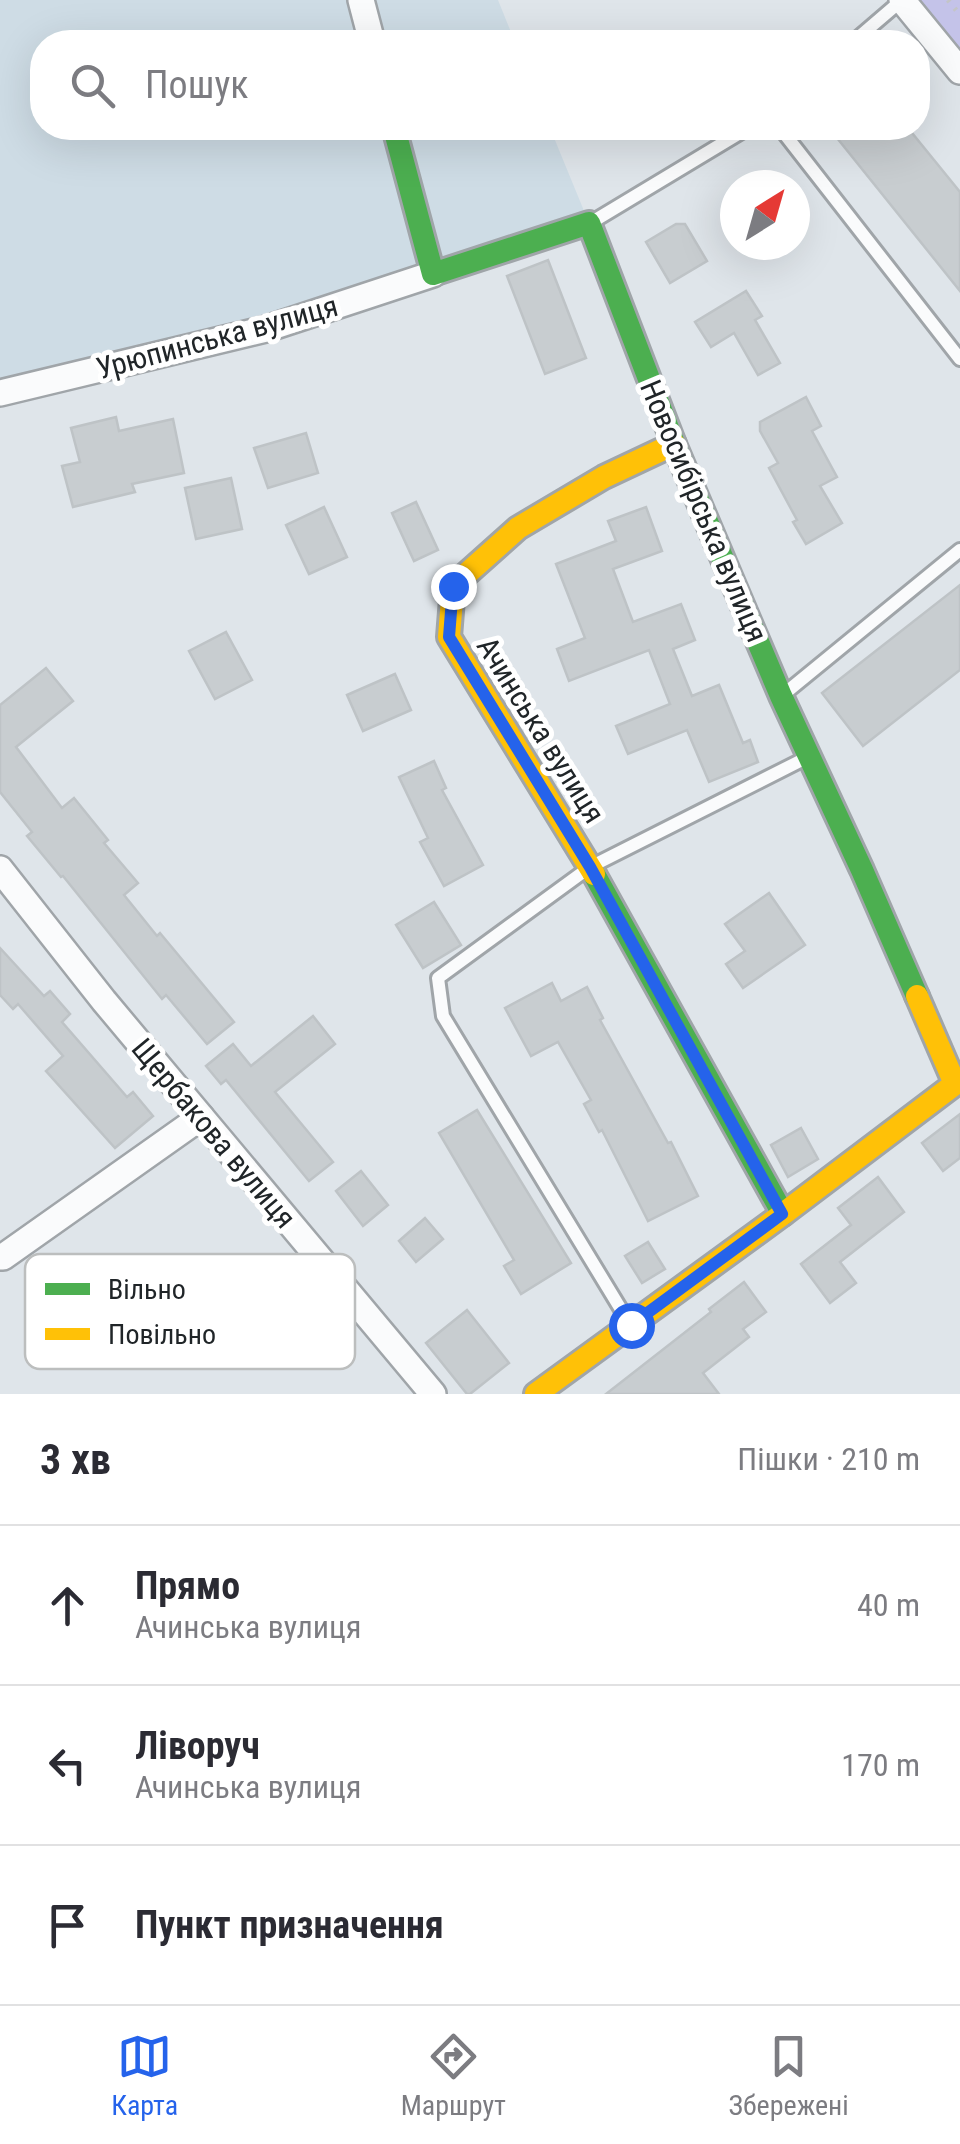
<!DOCTYPE html>
<html lang="uk">
<head>
<meta charset="utf-8">
<style>
	body { margin:0; font-family:"Roboto Condensed",sans-serif; background:#f7f7f7; color:#2b2b33 }
	.compass { position:absolute; left:720px; top:170px; width:90px; height:90px; border-radius:50%; background:#fff; box-shadow:0 10px 40px #0002; rotate:37deg }
	.stop { position:absolute; width:30px; height:30px; margin:-22px; border:8px solid #2563eb; border-radius:50%; background:#fff }
	.stop.end { background:#2563eb; border-color:#fff; box-shadow:0 2px 10px #0008 }
	.list { margin:0; padding:0; list-style:none }
	h2 { display:flex; justify-content:space-between; align-items:center; height:130px; margin:0; padding:0 40px; font-size:42px }
	h2 small { font-size:32px; font-weight:400; color:#7c7c81 }
	.list li { display:grid; grid-template-columns:65px 1fr auto; gap:30px; align-items:center; box-sizing:border-box; height:160px; padding:0 40px; border-top:2px solid #e1e1e2 }
	.list b { display:block; font-size:38px; white-space:nowrap }
	.list p { margin:0; font-size:32px; white-space:nowrap; color:#7c7c81 }
	.list em { font-size:32px; font-style:normal; color:#7c7c81 }
	.icon { flex:none; width:55px; height:55px; fill:none; stroke:currentColor; stroke-width:2; stroke-linecap:round; stroke-linejoin:round }
	.map { position:relative; flex:none; width:960px; height:1394px; overflow:hidden }
	.search { position:absolute; background:#fff; box-shadow:0 10px 40px #0002; left:30px; right:30px; top:30px; height:110px; display:flex; align-items:center; gap:25px; box-sizing:border-box; padding:0 35px; border-radius:40px; color:#7c7c81; font-size:38px }
	.sheet { height:610px; background:#fff }
	nav { display:flex; justify-content:space-around; align-items:center; box-sizing:border-box; height:140px; border-top:2px solid #e1e1e2; background:#fff; font-size:28px; color:#7c7c81 }
	nav a { display:grid; justify-items:center; gap:5px }
	nav .on { color:#2563eb }
	.map>svg:first-child { display:block }
</style>
</head>
<body>
<div class="map">
<svg width="960" height="1394" viewBox="0 0 960 1394">
	<rect width="100%" height="100%" fill="#dfe5ea"/>
	<path fill="#cedce5" d="M 0,0 L 498,0 L 515,42 L 42,42 L 42,128 L 550,128 L 589,223 L 0,393 Z"/>
	<path fill="#c4c3e9" d="M 902,0 L 960,0 L 960,71 Z"/>
	<g fill="#c8cdd0" stroke="#bec3c6" stroke-width="2.5">
		<path d="M 829,128 L 908,128 L 960,192 L 960,291 Z"/>
		<path d="M 676,224 L 685,224 L 707,261 L 670,283 L 646,242 Z"/>
		<path d="M 548,260 L 586,358 L 545,374 L 507,276 Z"/>
		<path d="M 746,291 L 762,316 L 755,320 L 780,363 L 758,375 L 734,333 L 711,347 L 695,322 Z"/>
		<path d="M 806,397 L 821,426 L 812,431 L 837,477 L 820,486 L 842,523 L 806,544 L 793,522 L 797,520 L 769,468 L 778,463 L 760,431 L 760,422 Z"/>
		<path d="M 116,417 L 119,431 L 173,419 L 184,473 L 132,484 L 135,492 L 73,507 L 62,466 L 80,462 L 71,428 Z"/>
		<path d="M 306,433 L 318,473 L 268,488 L 254,448 Z"/>
		<path d="M 231,478 L 242,529 L 196,539 L 185,488 Z"/>
		<path d="M 416,502 L 438,550 L 414,561 L 392,513 Z"/>
		<path d="M 324,507 L 347,557 L 309,574 L 286,525 Z"/>
		<path d="M 646,507 L 662,551 L 613,569 L 633,622 L 681,604 L 695,640 L 673,649 L 692,696 L 719,685 L 743,743 L 750,740 L 758,762 L 709,782 L 687,730 L 628,754 L 616,726 L 670,704 L 649,650 L 569,681 L 557,649 L 585,638 L 556,564 L 616,541 L 608,521 Z"/>
		<path d="M 960,585 L 960,670 L 863,746 L 822,693 Z"/>
		<path d="M 226,632 L 252,680 L 215,699 L 189,651 Z"/>
		<path d="M 46,668 L 73,701 L 16,747 L 62,808 L 74,798 L 108,840 L 104,843 L 138,883 L 124,895 L 157,936 L 160,933 L 234,1022 L 207,1044 L 166,995 L 162,999 L 63,876 L 61,877 L 27,836 L 32,832 L 0,792 L 0,705 Z"/>
		<path d="M 395,674 L 411,710 L 363,731 L 347,695 Z"/>
		<path d="M 434,761 L 446,788 L 442,790 L 483,865 L 444,886 L 420,842 L 428,838 L 399,777 Z"/>
		<path d="M 769,893 L 805,945 L 743,988 L 726,964 L 745,951 L 725,924 Z"/>
		<path d="M 434,902 L 461,945 L 423,968 L 396,925 Z"/>
		<path d="M 0,948 L 44,996 L 50,991 L 70,1014 L 62,1022 L 127,1097 L 133,1092 L 153,1116 L 115,1148 L 46,1071 L 63,1056 L 18,1004 L 13,1009 L 0,995 Z"/>
		<path d="M 552,983 L 561,1001 L 587,987 L 603,1018 L 600,1020 L 668,1143 L 671,1142 L 698,1196 L 648,1221 L 602,1130 L 599,1132 L 584,1104 L 591,1100 L 558,1042 L 531,1056 L 505,1008 Z"/>
		<path d="M 313,1016 L 335,1044 L 275,1092 L 333,1162 L 309,1181 L 226,1080 L 221,1084 L 206,1066 L 233,1044 L 251,1066 Z"/>
		<path d="M 477,1110 L 571,1263 L 521,1294 L 504,1266 L 514,1260 L 439,1133 Z"/>
		<path d="M 960,1114 L 960,1158 L 943,1171 L 922,1143 Z"/>
		<path d="M 801,1128 L 818,1159 L 788,1177 L 771,1145 Z"/>
		<path d="M 361,1171 L 388,1205 L 363,1226 L 336,1191 Z"/>
		<path d="M 878,1177 L 904,1212 L 840,1262 L 856,1283 L 830,1303 L 801,1264 L 851,1225 L 838,1208 Z"/>
		<path d="M 425,1218 L 443,1239 L 416,1262 L 399,1241 Z"/>
		<path d="M 648,1242 L 665,1269 L 642,1283 L 625,1256 Z"/>
		<path d="M 744,1282 L 766,1312 L 743,1329 L 749,1337 L 703,1373 L 719,1394 L 606,1394 L 711,1312 L 709,1309 Z"/>
		<path d="M 467,1310 L 509,1363 L 470,1394 L 467,1394 L 426,1343 Z"/>
	</g>
	<g fill="none" stroke-linecap="round" stroke-linejoin="round">
		<g stroke="#a0a5a9" stroke-width="18">
			<g id="lane">
				<path d="M 853,42 L 902,0"/>
				<path d="M 780,128 L 960,359"/>
				<path d="M 592,222 L 748,128"/>
				<path d="M 784,694 L 960,550"/>
				<path d="M 628,1321 L 443,1016 L 438,978 L 590,867 L 806,758"/>
			</g>
		</g>
		<g stroke="#a0a5a9" stroke-width="30">
			<g id="street">
				<path d="M 361,0 L 372,42"/>
				<path d="M 902,0 L 960,71"/>
				<path d="M 0,393 L 266,329 L 433,274"/>
				<path d="M 0,869 L 104,1001 L 433,1394"/>
				<path d="M 0,1257 L 3,1257 L 201,1117"/>
			</g>
		</g>
		<g stroke="#a0a5a9" stroke-width="28">
			<g id="fast">
				<path d="M 394,128 L 433,274 L 589,223 L 674,444 L 781,696 L 862,870 L 917,996"/>
				<path d="M 594,874 L 783,1214"/>
			</g>
		</g>
		<g stroke="#a0a5a9" stroke-width="28">
			<g id="slow">
				<path d="M 594,874 L 449,637 L 453,586 L 518,528 L 604,477 L 674,444"/>
				<path d="M 536,1394 L 783,1214 L 955,1084 L 917,996"/>
			</g>
		</g>
		<path stroke="#c3c5c7" stroke-width="5" stroke-dasharray="2.5 8" stroke-linecap="butt" d="M 948,0 L 960,15"/>
		<use href="#lane" stroke="#fafbfc" stroke-width="12"/>
		<use href="#street" stroke="#fafbfc" stroke-width="25"/>
		<use href="#fast" stroke="#4caf50" stroke-width="22"/>
		<use href="#slow" stroke="#ffc107" stroke-width="22"/>
	</g>
	<g fill="none" stroke-linecap="round" stroke-linejoin="round">
		<path stroke="#2563eb" stroke-width="12" d="M 453,586 L 449,637 L 590,867 L 782,1214 L 631,1325"/>
	</g>
	<g text-anchor="middle" dominant-baseline="central" stroke-width="10" stroke-linejoin="round" paint-order="stroke">
		<g font-size="30" fill="#202528" stroke="#fff">
			<text transform="translate(217 337) rotate(-15)">Урюпинська вулиця</text>
			<text transform="translate(704 511) rotate(67)">Новосибірська вулиця</text>
			<text transform="translate(541 730) rotate(58)">Ачинська вулиця</text>
			<text transform="translate(214 1133) rotate(50)">Щербакова вулиця</text>
		</g>
	</g>
	<rect x="25" y="1254" width="330" height="115" rx="15" fill="#fff" stroke="#bcbebe" stroke-width="2.5"/>
	<rect x="45" y="1283" width="45" height="12" fill="#4caf50"/>
	<rect x="45" y="1328" width="45" height="12" fill="#ffc107"/>
	<g font-size="28" fill="#202528">
		<text x="108" y="1299">Вільно</text>
		<text x="108" y="1344">Повільно</text>
	</g>
</svg>
<svg class="compass" viewBox="-18 -18 36 36"><path d="M0-13l5 13h-10z" fill="#e53935"/><path d="M0 13l5-13h-10z" fill="#7c7c81"/></svg>
<div class="stop" style="left:631px;top:1325px"></div>
<div class="stop end" style="left:453px;top:586px"></div>
<div class="search"><svg class="icon" aria-label="search" viewBox="0 0 24 24"><circle cx="10" cy="10" r="6"/><path d="M15 15l6 6"/></svg>Пошук</div>
</div>
<section class="sheet">
<h2>3 хв<small>Пішки · 210 m</small></h2>
<ul class="list">
<li><svg class="icon" aria-label="ahead" viewBox="0 0 24 24"><path d="M12 20V5M6 11l6-6 6 6"/></svg><div><b>Прямо</b><p>Ачинська вулиця</p></div><em>40 m</em></li>
<li><svg class="icon" aria-label="left" viewBox="0 0 24 24"><path d="M17 20v-9H6M10 6l-5 5 5 5"/></svg><div><b>Ліворуч</b><p>Ачинська вулиця</p></div><em>170 m</em></li>
<li><svg class="icon" aria-label="arrive" viewBox="0 0 24 24"><path d="M6 21V4h12l-3 4 3 4H6"/></svg><div><b>Пункт призначення</b></div></li>
</ul>
</section>
<nav>
<a class="on"><svg class="icon" aria-label="map" viewBox="0 0 24 24"><path d="M3 6l6-2 6 2 6-2v14l-6 2-6-2-6 2zM9 4v14M15 6v14"/></svg>Карта</a>
<a><svg class="icon" aria-label="directions" viewBox="0 0 24 24"><path d="M12 3l9 9-9 9-9-9zM9 14v-3h6M13 9l2 2-2 2"/></svg>Маршрут</a>
<a><svg class="icon" aria-label="saved" viewBox="0 0 24 24"><path d="M7 4h10v16l-5-4-5 4z"/></svg>Збережені</a>
</nav>
</body>
</html>
